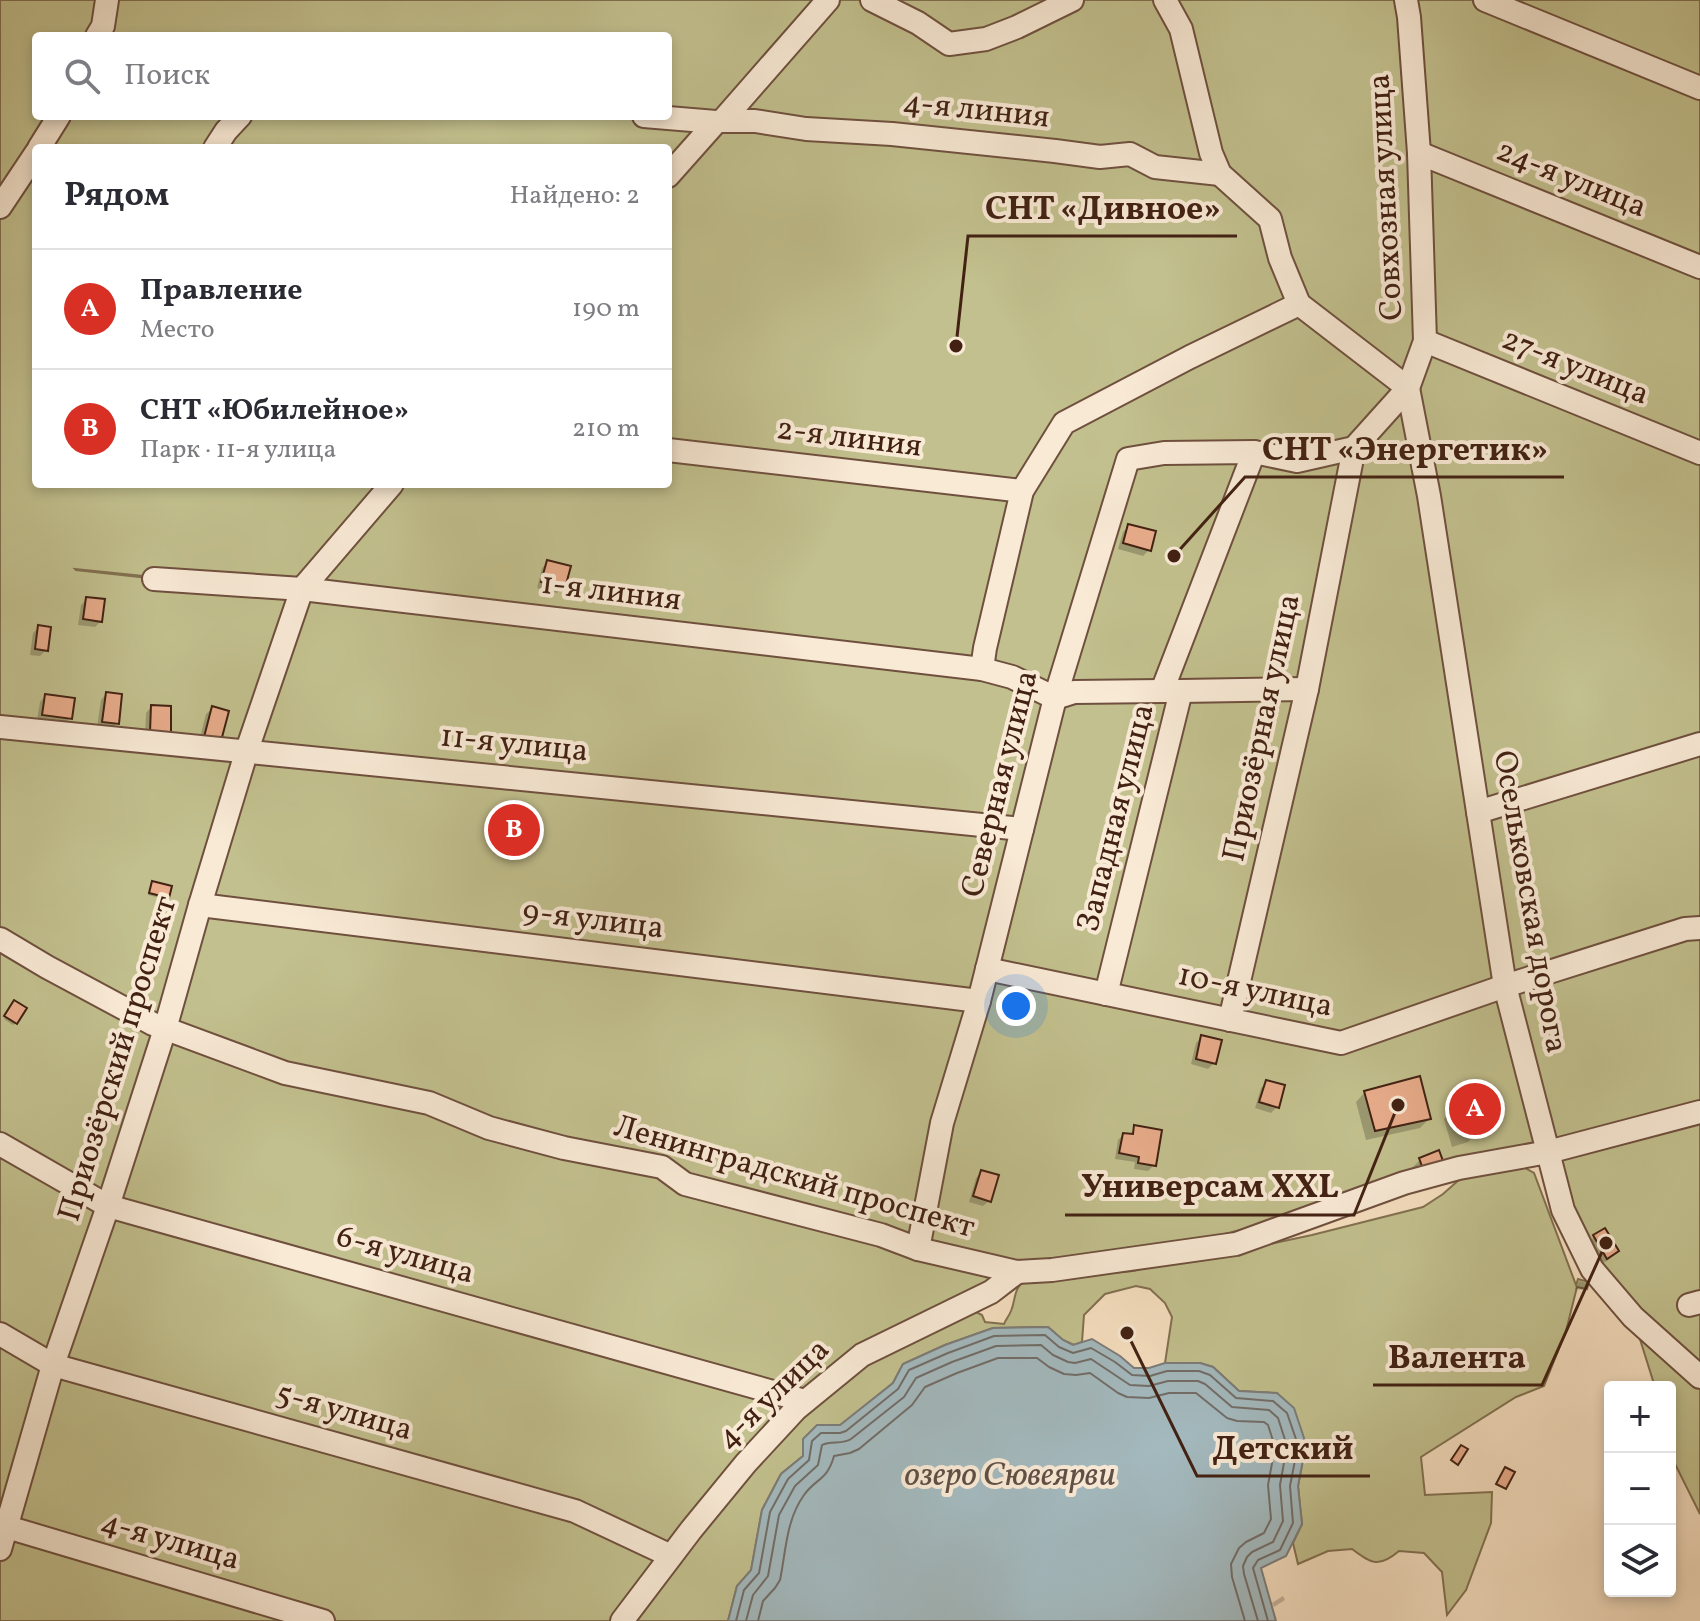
<!DOCTYPE html>
<html lang="ru">
<head>
<meta charset="utf-8">
<style>
	body { margin:0; font-family:Vollkorn,serif; background:#f7f7f7; color:#2b2b33 }
	.controls { position:absolute; right:24px; bottom:24px; display:grid; overflow:hidden; border-radius:8px; box-shadow:0 4px 12px #0003 }
	.controls button { width:72px; height:72px; display:grid; place-items:center; padding:0; border:0; border-bottom:2px solid #e1e1e2; background:#fff; color:#2b2b33; font:40px sans-serif }
	.you { position:absolute; left:1016px; top:1006px; width:28px; height:28px; margin:-20px; border:6px solid #fff; border-radius:50%; background:#1a73e8; box-shadow:0 0 0 12px #1a73e833 }
	.badge { display:grid; place-items:center; width:52px; height:52px; border-radius:50%; background:#d93025; color:#fff; font-size:26px; font-weight:700 }
	.pin { position:absolute; translate:-50% -50%; border:4px solid #fff; box-shadow:0 2px 8px #0006 }
	.list { margin:0; padding:0; list-style:none }
	h2 { display:flex; justify-content:space-between; align-items:center; height:104px; margin:0; padding:0 32px; font-size:34px }
	h2 small { font-size:26px; font-weight:400; color:#7c7c81 }
	.list li { display:grid; grid-template-columns:52px 1fr auto; gap:24px; align-items:center; box-sizing:border-box; height:120px; padding:0 32px; border-top:2px solid #e1e1e2 }
	.list b { display:block; font-size:30px; white-space:nowrap }
	.list p { margin:0; font-size:26px; white-space:nowrap; color:#7c7c81 }
	.list em { font-size:26px; font-style:normal; color:#7c7c81 }
	.icon { flex:none; width:44px; height:44px; fill:none; stroke:currentColor; stroke-width:2; stroke-linecap:round; stroke-linejoin:round }
	.map { position:relative; flex:none; width:1700px; height:1621px; overflow:hidden }
	.search { position:absolute; background:#fff; box-shadow:0 4px 12px #0003; left:32px; top:32px; width:640px; height:88px; display:flex; align-items:center; gap:20px; box-sizing:border-box; padding:0 28px; border-radius:8px; color:#7c7c81; font-size:30px }
	.panel { position:absolute; background:#fff; box-shadow:0 4px 12px #0003; left:32px; top:144px; width:640px; height:344px; border-radius:8px }
	.map>svg:first-child { display:block }
</style>
</head>
<body>
<div class="map">
<svg width="1700" height="1621" viewBox="0 0 1700 1621">
	<rect width="100%" height="100%" fill="#f6dfc0"/>
	<filter id="stains"><feTurbulence type="fractalNoise" baseFrequency=".0025" numOctaves="4"/><feColorMatrix values="0 0 0 0 .2 0 0 0 0 .09 0 0 0 0 .02 0 0 0 .5 -.17"/></filter>
	<radialGradient id="worn" r=".72"><stop offset=".6" stop-color="#630" stop-opacity="0"/><stop offset="1" stop-color="#630" stop-opacity=".3"/></radialGradient>
	<path fill="#c2c08e" stroke="#827050" stroke-width="2" fill-rule="evenodd" d="M 0,0 L 1700,0 L 1700,1514 L 1673,1460 L 1670,1448 L 1670,1387 L 1655,1387 L 1633,1317 L 1592,1269 L 1548,1152 L 1110,1263 L 1017,1272 L 972,1310 L 982,1315 L 985,1322 L 1004,1324 C 1006,1319 1009,1316 1011,1311 C 1016,1299 1013,1288 1026,1280 L 1133,1271 L 1180,1259 L 1238,1251 L 1312,1235 L 1423,1207 L 1443,1194 L 1460,1179 L 1520,1165 L 1534,1173 L 1576,1285 L 1578,1279 L 1589,1282 L 1587,1289 L 1577,1287 L 1566,1331 L 1544,1386 L 1516,1397 L 1421,1457 L 1425,1495 L 1492,1492 L 1491,1523 L 1466,1590 L 1447,1615 L 1442,1572 L 1424,1553 L 1399,1551 C 1379,1568 1372,1564 1352,1549 L 1328,1551 L 1298,1564 L 1293,1543 L 1302,1524 L 1298,1486 L 1306,1444 L 1277,1393 L 1239,1391 L 1213,1367 L 1200,1363 L 1165,1363 L 1172,1317 L 1165,1303 L 1150,1289 L 1136,1286 L 1105,1294 L 1084,1315 L 1082,1342 L 1074,1345 L 1063,1340 L 1048,1327 L 993,1328 L 945,1345 L 903,1364 L 893,1383 L 781,1474 L 762,1510 L 751,1571 L 737,1586 L 728,1621 L 0,1621 ZM 36,36 L 668,36 L 668,116 L 36,116 ZM 36,148 L 668,148 L 668,484 L 36,484 ZM 75,569 L 979,662 L 982,669 L 76,570 Z"/>
	<path fill="#a3b9be" stroke="#7c7c7a" stroke-width="2" d="M 1048,1327 L 1063,1340 L 1073,1345 L 1092,1339 L 1120,1356 L 1134,1368 L 1149,1368 L 1165,1363 L 1200,1363 L 1213,1367 L 1239,1391 L 1277,1393 L 1294,1408 L 1306,1444 L 1298,1486 L 1302,1524 L 1286,1556 L 1261,1568 L 1276,1621 L 728,1621 L 737,1586 L 751,1570 L 762,1510 L 781,1474 L 803,1456 L 803,1439 L 817,1425 L 840,1425 L 893,1383 L 903,1364 L 945,1345 L 993,1328 Z"/>
	<g fill="#0003">
		<path d="M 1129,526 L 1149,550 L 1143,556 L 1118,549 L 1123,532 Z"/>
		<path d="M 548,562 L 563,587 L 557,593 L 537,588 L 542,568 Z"/>
		<path d="M 87,599 L 101,621 L 95,627 L 78,625 L 81,605 Z"/>
		<path d="M 39,627 L 46,650 L 40,656 L 30,655 L 33,633 Z"/>
		<path d="M 106,694 L 117,723 L 111,729 L 97,727 L 101,700 Z"/>
		<path d="M 45,696 L 70,718 L 64,724 L 37,720 L 40,702 Z"/>
		<path d="M 151,707 L 169,731 L 163,737 L 145,737 L 146,713 Z"/>
		<path d="M 212,709 L 227,712 L 199,742 L 206,714 Z"/>
		<path d="M 152,883 L 167,897 L 165,899 L 148,895 Z"/>
		<path d="M 12,1005 L 16,1023 L 13,1025 L 4,1019 Z"/>
		<path d="M 1202,1037 L 1214,1063 L 1208,1069 L 1191,1064 L 1196,1043 Z"/>
		<path d="M 1267,1082 L 1277,1107 L 1271,1113 L 1255,1108 L 1261,1088 Z"/>
		<path d="M 1365,1092 L 1429,1119 L 1420,1128 L 1366,1140 L 1356,1102 Z"/>
		<path d="M 1464,1100 L 1487,1123 L 1468,1142 L 1452,1147 L 1444,1119 Z"/>
		<path d="M 1135,1128 L 1154,1165 L 1148,1171 L 1134,1169 L 1135,1162 L 1115,1159 L 1118,1140 L 1123,1135 L 1129,1136 Z"/>
		<path d="M 1438,1153 L 1414,1177 L 1411,1169 L 1420,1160 Z"/>
		<path d="M 982,1172 L 989,1201 L 983,1206 L 969,1202 L 976,1178 Z"/>
		<path d="M 1604,1231 L 1617,1251 L 1608,1260 L 1597,1267 L 1585,1246 L 1594,1237 Z"/>
		<path d="M 1579,1281 L 1587,1283 L 1583,1290 L 1575,1289 Z"/>
		<path d="M 1283,1596 L 1285,1600 L 1274,1607 L 1272,1603 Z"/>
	</g>
	<g fill="none" stroke-linecap="round" stroke-linejoin="round">
		<g stroke="#726d68" stroke-width="2">
			<path d="M 736,1621 L 744,1590 L 759,1573 L 770,1512 L 788,1479 L 809,1460 L 812,1441 L 821,1433 L 840,1433 L 846,1431 L 898,1389 L 909,1370 L 948,1353 L 994,1336 L 1045,1335 L 1059,1347 L 1073,1353 L 1091,1348 L 1115,1362 L 1132,1375 L 1150,1376 L 1167,1371 L 1199,1371 L 1210,1375 L 1236,1398 L 1273,1401 L 1287,1413 L 1298,1445 L 1290,1486 L 1293,1523 L 1280,1550 L 1258,1560 L 1253,1568 L 1268,1621"/>
			<path d="M 746,1621 L 753,1595 L 768,1576 L 779,1515 L 795,1486 L 818,1465 L 822,1445 C 831,1440 842,1445 851,1439 L 904,1397 L 916,1378 L 952,1362 L 996,1346 L 1041,1345 L 1053,1355 L 1068,1362 L 1075,1363 L 1091,1359 L 1130,1385 L 1149,1386 L 1168,1381 L 1198,1381 L 1205,1384 L 1232,1407 L 1269,1410 L 1278,1418 L 1287,1446 L 1280,1485 L 1283,1521 L 1273,1542 L 1252,1552 L 1247,1557 L 1243,1566 L 1244,1574 L 1258,1621"/>
			<path d="M 758,1621 L 763,1601 L 775,1588 L 780,1580 C 786,1551 786,1520 804,1495 C 816,1478 827,1481 834,1456 L 850,1453 L 859,1449 L 912,1405 L 925,1387 L 957,1373 L 998,1358 L 1037,1358 L 1049,1367 L 1064,1374 L 1076,1375 L 1090,1373 L 1118,1393 L 1127,1397 L 1149,1398 L 1169,1393 L 1196,1393 L 1227,1418 L 1237,1421 L 1264,1422 L 1268,1425 L 1275,1447 L 1268,1485 L 1271,1519 L 1264,1533 L 1246,1542 L 1239,1548 L 1231,1564 L 1232,1577 L 1245,1621"/>
		</g>
	</g>
	<g fill="#e8ac8b" stroke="#422113" stroke-width="2">
		<path d="M 1128,524 L 1156,531 L 1151,551 L 1123,543 Z"/>
		<path d="M 547,560 L 571,566 L 565,588 L 541,582 Z"/>
		<path d="M 86,597 L 105,599 L 102,622 L 83,619 Z"/>
		<path d="M 38,625 L 51,627 L 48,651 L 35,649 Z"/>
		<path d="M 106,692 L 122,694 L 119,724 L 102,722 Z"/>
		<path d="M 45,694 L 75,698 L 72,719 L 42,715 Z"/>
		<path d="M 151,705 L 171,706 L 171,732 L 150,732 Z"/>
		<path d="M 212,706 L 229,711 L 221,741 L 204,737 Z"/>
		<path d="M 152,881 L 172,886 L 169,898 L 149,893 Z"/>
		<path d="M 14,1000 L 27,1008 L 17,1024 L 4,1016 Z"/>
		<path d="M 1201,1035 L 1222,1040 L 1216,1064 L 1196,1059 Z"/>
		<path d="M 1420,1076 L 1431,1119 L 1375,1131 L 1364,1091 Z"/>
		<path d="M 1266,1080 L 1285,1085 L 1279,1108 L 1259,1102 Z"/>
		<path d="M 1481,1093 L 1489,1124 L 1471,1129 L 1463,1098 Z"/>
		<path d="M 1134,1125 L 1162,1130 L 1156,1166 L 1138,1163 L 1139,1157 L 1119,1153 L 1123,1133 L 1133,1134 Z"/>
		<path d="M 1439,1150 L 1443,1161 L 1423,1169 L 1419,1158 Z"/>
		<path d="M 981,1170 L 999,1175 L 991,1202 L 973,1196 Z"/>
		<path d="M 1605,1228 L 1619,1251 L 1607,1259 L 1593,1235 Z"/>
		<path d="M 1461,1445 L 1468,1449 L 1458,1465 L 1451,1460 Z"/>
		<path d="M 1505,1467 L 1515,1472 L 1506,1489 L 1496,1484 Z"/>
	</g>
	<g fill="none" stroke-linecap="round" stroke-linejoin="round">
		<g stroke="#6f503e" stroke-width="26">
			<g id="minor">
				<path d="M 872,0 L 918,23 L 949,44 L 986,39 L 1017,27 L 1072,0"/>
				<path d="M 1165,0 L 1181,29 L 1211,153 L 1220,174 L 1270,219 L 1280,258 L 1299,304 L 1408,388"/>
				<path d="M 1485,0 L 1700,88"/>
				<path d="M 97,36 L 103,26 L 107,0"/>
				<path d="M 644,116 L 716,122"/>
				<path d="M 722,121 L 755,121 L 806,129 L 892,134 L 1055,151 L 1100,157 L 1130,154 L 1155,167 L 1220,174"/>
				<path d="M 39,148 L 59,116"/>
				<path d="M 215,148 L 226,131 L 240,116"/>
				<path d="M 1419,153 L 1700,267"/>
				<path d="M 668,176 L 716,122 L 722,121 L 828,0"/>
				<path d="M 0,207 L 36,153"/>
				<path d="M 1425,341 L 1700,453"/>
				<path d="M 1408,388 L 1429,496 L 1505,986 L 1563,1210 L 1592,1269 L 1633,1317 L 1700,1377"/>
				<path d="M 668,450 L 1022,491"/>
				<path d="M 154,579 L 302,589 L 982,669 L 1012,677 L 1055,698 L 1074,692 L 1162,691"/>
				<path d="M 982,669 L 985,648 L 1022,491 L 1064,423 L 1190,357 L 1299,304"/>
				<path d="M 1181,691 L 1307,689"/>
				<path d="M 0,727 L 1022,829"/>
				<path d="M 1478,812 L 1700,744"/>
				<path d="M 200,905 L 979,1001"/>
				<path d="M 0,939 L 47,967 L 153,1024 L 285,1073 L 429,1103 L 489,1128 L 564,1148 L 662,1167 L 685,1184 L 881,1235 L 918,1249 L 1017,1272 L 1052,1270 L 1236,1244 L 1404,1183 L 1459,1168 L 1548,1152 L 1700,1112"/>
				<path d="M 987,969 L 1341,1043 L 1505,986 L 1685,929 L 1700,928"/>
				<path d="M 1106,994 L 1181,691 L 1162,691 L 1254,452"/>
				<path d="M 1230,1020 L 1307,689 L 1354,448"/>
				<path d="M 0,1144 L 108,1206 L 805,1401"/>
				<path d="M 918,1249 L 942,1123 L 979,1001 L 1055,698 L 1128,459 L 1164,453 L 1254,452 L 1297,461 L 1354,448 L 1408,388 L 1425,341 L 1419,153 L 1409,17 L 1406,0"/>
				<path d="M 1689,1305 L 1700,1302"/>
				<path d="M 0,1334 L 53,1365 L 575,1511 L 671,1556"/>
				<path d="M 0,1523 L 7,1527 L 323,1621"/>
				<path d="M 0,1549 L 53,1365 L 108,1206 L 165,1029 L 200,905 L 247,750 L 302,589 L 392,484"/>
				<path d="M 622,1621 L 691,1530 L 746,1463 L 796,1409 L 862,1355 L 991,1292 L 1017,1272"/>
			</g>
		</g>
		<use href="#minor" stroke="#f9ead6" stroke-width="22"/>
	</g>
	<g text-anchor="middle" dominant-baseline="central" stroke-width="8" stroke-linejoin="round" paint-order="stroke">
		<g font-size="32" fill="#422113" stroke="#f9ead6">
			<text transform="translate(976 111) rotate(6)">4-я линия</text>
			<text transform="translate(1571 180) rotate(22)">24-я улица</text>
			<text transform="translate(1387 197) rotate(-93)">Совхозная улица</text>
			<text transform="translate(1575 368) rotate(22)">27-я улица</text>
			<text transform="translate(849 439) rotate(7)">2-я линия</text>
			<text transform="translate(611 593) rotate(7)">1-я линия</text>
			<text transform="translate(1263 728) rotate(-78)">Приозёрная улица</text>
			<text transform="translate(514 745) rotate(6)">11-я улица</text>
			<text transform="translate(1001 784) rotate(-76)">Северная улица</text>
			<text transform="translate(1117 818) rotate(-76)">Западная улица</text>
			<text transform="translate(1529 902) rotate(80)">Осельковская дорога</text>
			<text transform="translate(593 921) rotate(7)">9-я улица</text>
			<text transform="translate(1255 992) rotate(12)">10-я улица</text>
			<text transform="translate(119 1059) rotate(-73)">Приозёрский проспект</text>
			<text transform="translate(794 1178) rotate(16)">Ленинградский проспект</text>
			<text transform="translate(405 1256) rotate(16)">6-я улица</text>
			<text transform="translate(774 1395) rotate(-44)">4-я улица</text>
			<text transform="translate(344 1413) rotate(16)">5-я улица</text>
			<text transform="translate(170 1542) rotate(16)">4-я улица</text>
		</g>
		<g font-size="34" font-style="italic" fill="#5f4f46" stroke="#f9ead6">
			<text x="1010" y="1476">озеро Сювеярви</text>
		</g>
	</g>
	<path fill="none" stroke="#422113" stroke-width="3" d="M956 346L968 236H1237M1174 556L1245 477H1564M1398 1105L1354 1215H1065M1606 1243L1542 1385H1373M1127 1333L1197 1476H1370"/>
	<g fill="#422113" stroke="#f9ead6" stroke-width="3">
		<circle cx="956" cy="346" r="8"/>
		<circle cx="1174" cy="556" r="8"/>
		<circle cx="1398" cy="1105" r="8"/>
		<circle cx="1606" cy="1243" r="8"/>
		<circle cx="1127" cy="1333" r="8"/>
	</g>
	<g font-size="34" text-anchor="middle" font-weight="bold" fill="#422113" stroke="#f9ead6" stroke-width="8" stroke-linejoin="round" paint-order="stroke">
		<text x="1103" y="219">СНТ «Дивное»</text>
		<text x="1405" y="460">СНТ «Энергетик»</text>
		<text x="1210" y="1197">Универсам XXL</text>
		<text x="1457" y="1368">Валента</text>
		<text x="1283" y="1459">Детский</text>
	</g>
	<rect width="100%" height="100%" filter="url(#stains)"/>
	<rect width="100%" height="100%" fill="url(#worn)"/>
</svg>
<div class="controls">
<button>+</button>
<button>−</button>
<button><svg class="icon" aria-label="layers" viewBox="0 0 24 24"><path d="M12 4l9 5-9 5-9-5zM3 14l9 5 9-5"/></svg></button>
</div>
<div class="you"></div>
<div class="pin badge" style="left:1475px;top:1109px">A</div>
<div class="pin badge" style="left:514px;top:830px">B</div>
<div class="search"><svg class="icon" aria-label="search" viewBox="0 0 24 24"><circle cx="10" cy="10" r="6"/><path d="M15 15l6 6"/></svg>Поиск</div>
<section class="panel">
<h2>Рядом<small>Найдено: 2</small></h2>
<ul class="list">
<li><span class="badge">A</span><div><b>Правление</b><p>Место</p></div><em>190 m</em></li>
<li><span class="badge">B</span><div><b>СНТ «Юбилейное»</b><p>Парк · 11-я улица</p></div><em>210 m</em></li>
</ul>
</section>
</div>
</body>
</html>
